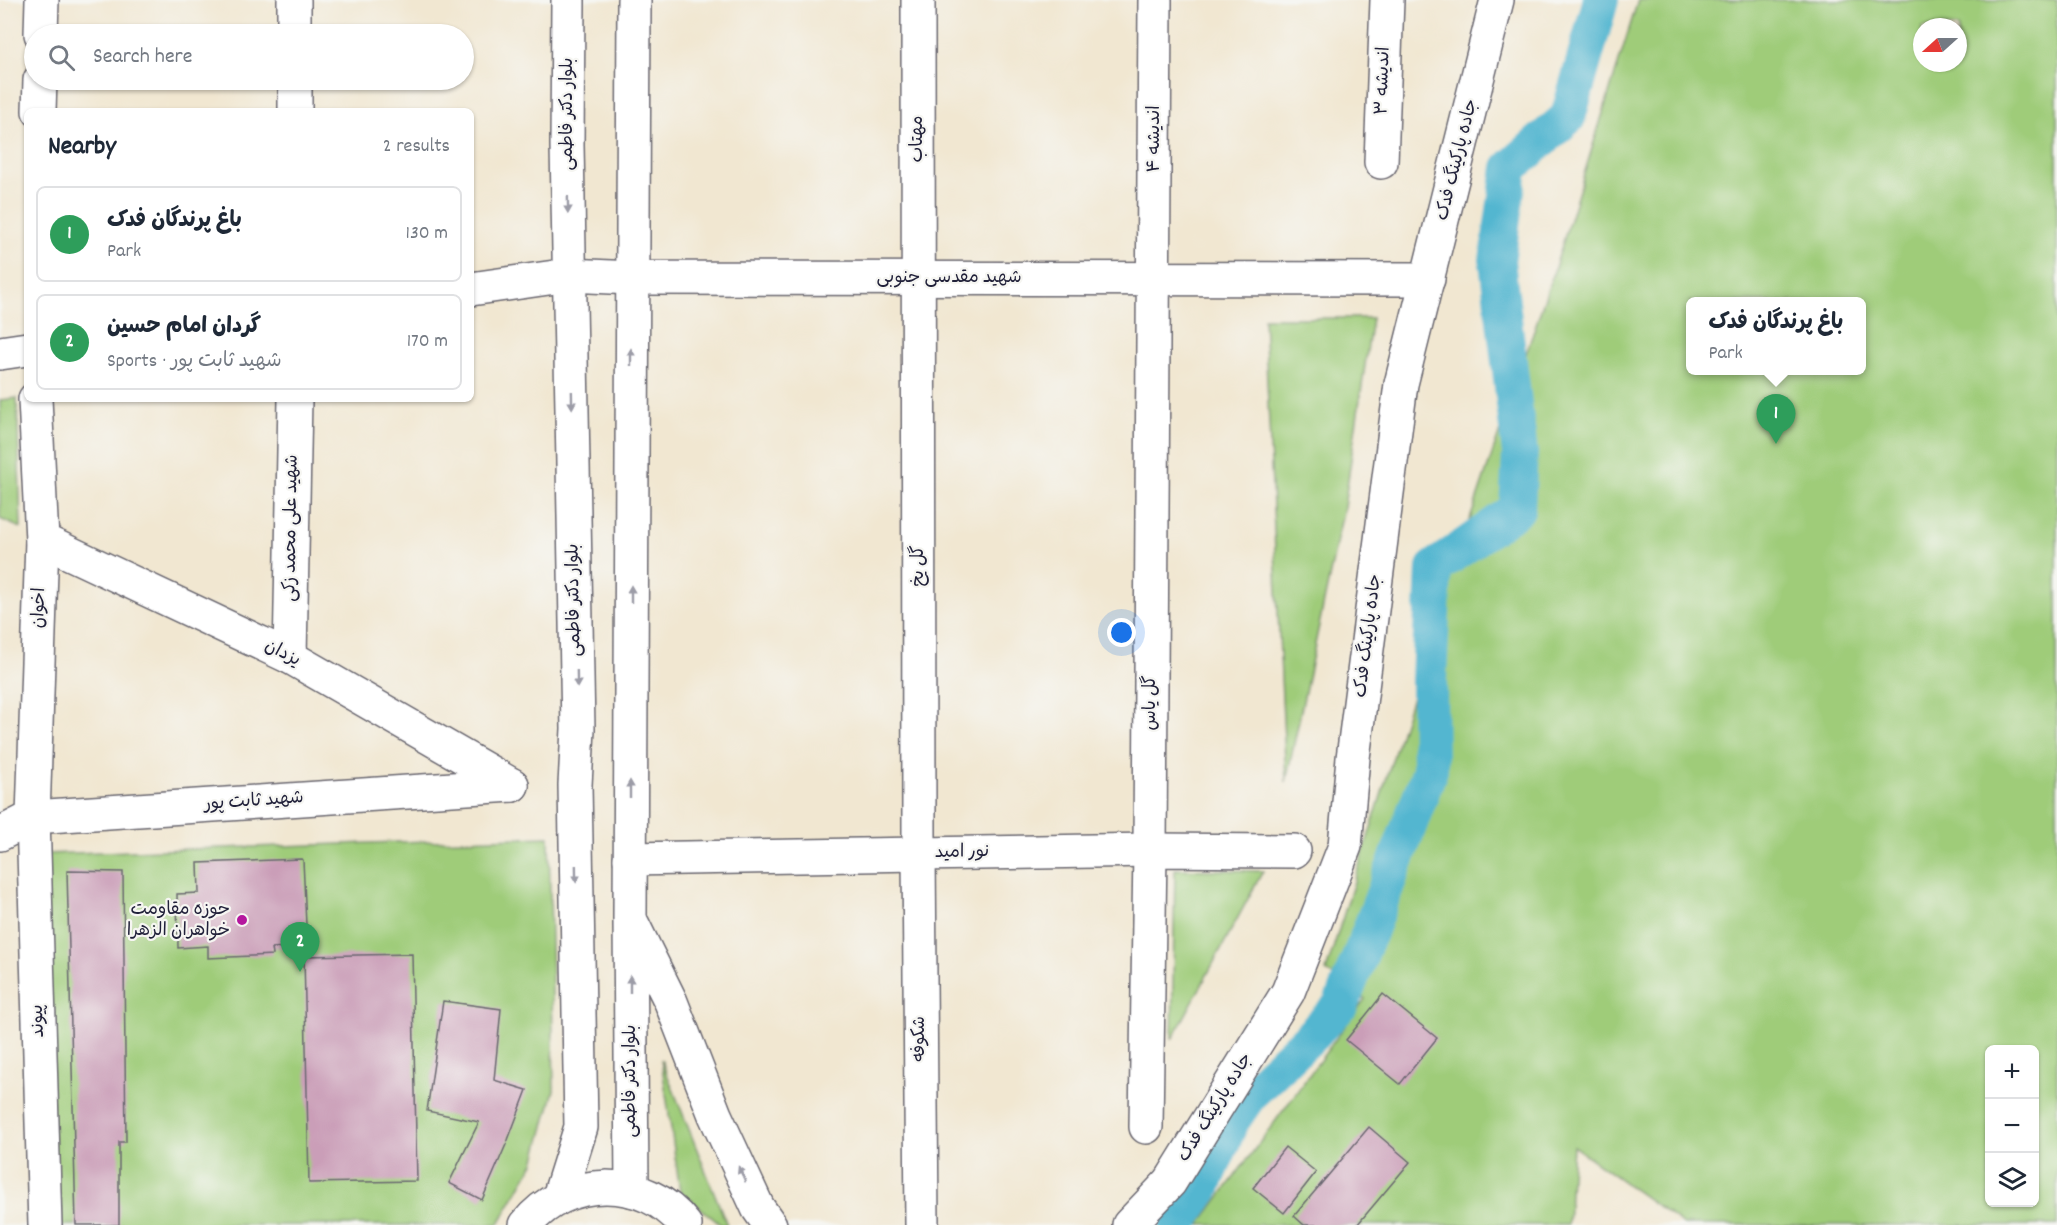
<!DOCTYPE html>
<html lang="en">
<head>
<meta charset="utf-8">
<style>
	body { margin:0; font-family:Dekko,"Playpen Sans Arabic",sans-serif; background:#f6f6f7; color:#1f2937 }
	.controls { position:absolute; right:18px; bottom:18px; display:grid; overflow:hidden; border-radius:9px; box-shadow:0 2px 4px #0004 }
	.controls button { width:54px; height:54px; display:grid; place-items:center; padding:0; border:0; border-bottom:2px solid #e0e1e3; background:#fff; color:#1f2937; font:30px sans-serif }
	.compass { position:absolute; left:1913px; top:18px; width:54px; height:54px; border-radius:50%; background:#fff; box-shadow:0 2px 4px #0004; rotate:249deg }
	.you { position:absolute; left:1122px; top:633px; width:21px; height:21px; margin:-15px; border:4px solid #fff; border-radius:50%; background:#1a73e8; box-shadow:0 0 0 9px #1a73e833 }
	.badge { display:grid; place-items:center; width:39px; height:39px; border-radius:50%; background:#db2777; color:#fff; font-size:20px; font-weight:700 }
	.pin { position:absolute; translate:-50% -50px; filter:drop-shadow(0 2px 3px #0008) }
	.pin::after { content:''; position:absolute; top:32px; width:21px; height:18px; background:inherit; clip-path:polygon(0 0,100% 0,50% 100%) }
	.popup { position:absolute; left:1686px; top:297px; width:180px; height:78px; box-sizing:border-box; display:grid; place-content:center; border-radius:9px; background:#fff; filter:drop-shadow(0 2px 4px #0005); font-size:20px; white-space:nowrap; color:#747a83 }
	.popup b { font-size:22px; color:#1f2937 }
	.popup::after { content:''; position:absolute; left:50%; top:100%; margin-left:-12px; border:12px solid transparent; border-top-color:#fff }
	.list { margin:0; padding:0; list-style:none }
	h2 { display:flex; justify-content:space-between; align-items:center; height:78px; margin:0; padding:0 24px; font-size:26px }
	h2 small { font-size:20px; font-weight:400; color:#747a83 }
	.list li { display:grid; grid-template-columns:39px 1fr auto; gap:18px; align-items:center; box-sizing:border-box; height:96px; margin:0 12px 12px; padding:0 12px; border:2px solid #e0e1e3; border-radius:9px }
	.list b { display:block; font-size:22px; white-space:nowrap }
	.list p { margin:0; font-size:20px; white-space:nowrap; color:#747a83 }
	.list em { font-size:20px; font-style:normal; color:#747a83 }
	.icon { flex:none; width:33px; height:33px; fill:none; stroke:currentColor; stroke-width:2; stroke-linecap:round; stroke-linejoin:round }
	.map { position:relative; flex:none; width:2057px; height:1225px; overflow:hidden }
	.search { position:absolute; background:#fff; box-shadow:0 2px 4px #0004; left:24px; top:24px; width:450px; height:66px; display:flex; align-items:center; gap:15px; box-sizing:border-box; padding:0 21px; border-radius:33px; color:#747a83; font-size:22px }
	.panel { position:absolute; background:#fff; box-shadow:0 2px 4px #0004; left:24px; top:108px; width:450px; height:294px; border-radius:9px }
	.map>svg:first-child { display:block }
</style>
</head>
<body>
<div class="map">
<svg width="2057" height="1225" viewBox="0 0 2057 1225">
	<rect width="100%" height="100%" fill="#f6f6f2"/>
	<filter id="ink" filterUnits="userSpaceOnUse"><feTurbulence type="fractalNoise" baseFrequency=".0167" numOctaves="2"/><feDisplacementMap in="SourceGraphic" scale="12" xChannelSelector="R" yChannelSelector="G"/><feConvolveMatrix kernelMatrix="1 2 1 2 8 2 1 2 1" color-interpolation-filters="sRGB"/></filter>
	<filter id="wash" filterUnits="userSpaceOnUse"><feTurbulence type="fractalNoise" baseFrequency=".008" numOctaves="4" result="noise"/><feDisplacementMap in="SourceGraphic" scale="24" xChannelSelector="R" yChannelSelector="G"/><feGaussianBlur stdDeviation="1.35" result="paint"/><feColorMatrix in="noise" values="0 0 0 0 0 0 0 0 0 0 0 0 0 0 0 0 0 1.4 0 .05"/><feComposite in="paint" operator="in"/></filter>
	<g filter="url(#wash)">
		<rect width="100%" height="100%" fill="#f1e7d1"/>
		<g fill="#9fcc79" stroke="#60775a" stroke-width="1.5" fill-rule="evenodd">
			<path d="M 1638,0 L 2057,0 L 2057,1225 L 1684,1225 L 1573,1146 L 1568,1225 L 1304,1225 L 1300,1222 L 1297,1225 L 1199,1225 L 1365,999 L 1326,971 L 1437,617 L 1554,271 ZM 1922,27 L 1958,27 L 1958,63 L 1922,63 ZM 1690,302 L 1862,302 L 1862,370 L 1690,370 ZM 1990,1050 L 2034,1050 L 2034,1202 L 1990,1202 Z"/>
			<path d="M 1264,318 L 1372,318 L 1344,507 L 1286,782 Z"/>
			<path d="M 17,398 L 21,528 L 0,519 L 0,400 Z"/>
			<path d="M 549,837 L 554,1090 L 534,1163 L 498,1225 L 55,1225 L 44,854 Z"/>
			<path d="M 1175,869 L 1263,871 L 1172,1040 Z"/>
			<path d="M 661,1059 L 727,1225 L 721,1225 L 680,1191 Z"/>
		</g>
		<g fill="none" stroke-linecap="round" stroke-linejoin="round">
			<path stroke="#52b6d0" stroke-width="36" d="M 1177,1225 L 1202,1189 L 1231,1122 L 1251,1093 L 1308,1039 L 1340,1006 L 1362,951 L 1430,770 L 1429,681 L 1434,568 L 1517,509 L 1520,453 L 1497,261 L 1510,168 L 1568,117 L 1601,0"/>
		</g>
		<g id="blocks">
			<g fill="#ca9eb8">
				<path d="M 301,859 L 303,860 L 307,946 L 272,948 L 273,955 L 208,958 L 208,946 L 178,948 L 177,894 L 199,893 L 198,863 Z"/>
				<path d="M 67,871 L 123,872 L 126,1142 L 119,1142 L 119,1225 L 76,1225 Z"/>
				<path d="M 412,954 L 417,1181 L 309,1183 L 304,956 Z"/>
				<path d="M 1383,994 L 1437,1038 L 1400,1084 L 1346,1040 Z"/>
				<path d="M 443,1001 L 501,1009 L 494,1080 L 527,1090 L 508,1140 L 482,1200 L 449,1183 L 479,1122 L 427,1111 Z"/>
				<path d="M 1369,1127 L 1410,1162 L 1357,1225 L 1304,1225 L 1294,1216 Z"/>
				<path d="M 1285,1147 L 1316,1172 L 1284,1213 L 1253,1188 Z"/>
			</g>
		</g>
	</g>
	<g filter="url(#ink)">
		<use href="#blocks" fill-opacity="0" stroke="#6a6770" stroke-width="1.5"/>
		<g fill="none" stroke-linecap="round" stroke-linejoin="round">
			<g stroke="#6a6770" stroke-width="36">
				<g id="street">
					<path d="M 294,0 L 294,34"/>
					<path d="M 918,0 L 919,854 L 922,1225"/>
					<path d="M 41,34 L 42,0"/>
					<path d="M 295,80 L 295,111"/>
					<path d="M 39,111 L 40,80"/>
					<path d="M 1381,162 L 1387,0"/>
					<path d="M 35,399 L 42,540 L 33,817 L 45,1225"/>
					<path d="M 42,540 L 290,657 L 512,785"/>
					<path d="M 290,657 L 295,399"/>
					<path d="M 0,834 L 33,817 L 512,785"/>
					<path d="M 630,859 L 1150,850 L 1294,851"/>
					<path d="M 1146,1127 L 1150,850 L 1155,0"/>
				</g>
			</g>
			<g stroke="#6a6770" stroke-width="36">
				<g id="secondary">
					<path d="M 471,289 L 569,275 L 632,278 L 1428,279"/>
					<path d="M 0,353 L 27,349"/>
					<path d="M 633,925 L 671,1002 L 715,1115 L 758,1208 L 770,1225"/>
					<path d="M 632,1190 L 630,918 L 634,0"/>
					<path d="M 559,1197 L 581,1127 L 575,785 L 578,729 L 567,145 L 568,0"/>
					<path d="M 526,1225 C 565,1175 646,1174 685,1225"/>
					<path d="M 1129,1225 L 1170,1182 L 1288,992 L 1345,846 L 1353,758 L 1401,384 L 1497,0"/>
				</g>
			</g>
			<use href="#street" stroke="#fff" stroke-width="33"/>
			<use href="#secondary" stroke="#fff" stroke-width="33"/>
		</g>
		<defs><path id="oneway-solid" d="M-6-.8H1V-3.2L6.5 0L1 3.2V.8H-6Z" transform="scale(1.5)"/></defs>
		<g fill="#9c9ca7">
			<use href="#oneway-solid" transform="translate(568 205) rotate(89)"/>
			<use href="#oneway-solid" transform="translate(631 357) rotate(-90)"/>
			<use href="#oneway-solid" transform="translate(572 400) rotate(89)"/>
			<use href="#oneway-solid" transform="translate(631 594) rotate(-90)"/>
			<use href="#oneway-solid" transform="translate(577 679) rotate(89)"/>
			<use href="#oneway-solid" transform="translate(630 789) rotate(-90)"/>
			<use href="#oneway-solid" transform="translate(576 874) rotate(89)"/>
			<use href="#oneway-solid" transform="translate(630 984) rotate(-90)"/>
			<use href="#oneway-solid" transform="translate(742 1174) rotate(-115)"/>
		</g>
	</g>
	<circle fill="#b5179e" stroke="#f6f6f2" stroke-width="2" cx="242" cy="920" r="6"/>
	<g text-anchor="middle" dominant-baseline="central" stroke-width="4.5" stroke-linejoin="round" paint-order="stroke">
		<g font-size="18" fill="#22223b" stroke="#f6f6f2">
			<text transform="translate(1384 81) rotate(-88)">اندیشه ۳</text>
			<text transform="translate(568 114) rotate(-90)">بلوار دکتر فاطمی</text>
			<text transform="translate(918 139) rotate(-90)">مهتاب</text>
			<text transform="translate(1155 139) rotate(-90)">اندیشه ۴</text>
			<text transform="translate(1458 160) rotate(-76)">جاده پارکینگ فدک</text>
			<text x="949" y="278">شهید مقدسی جنوبی</text>
			<text transform="translate(292 528) rotate(-89)">شهید علی محمد زکی</text>
			<text transform="translate(919 566) rotate(-90)">گل یخ</text>
			<text transform="translate(575 600) rotate(-91)">بلوار دکتر فاطمی</text>
			<text transform="translate(40 608) rotate(-88)">اخوان</text>
			<text transform="translate(1369 636) rotate(-83)">جاده پارکینگ فدک</text>
			<text transform="translate(282 654) rotate(27)">یزدان</text>
			<text transform="translate(1151 703) rotate(-90)">گل یاس</text>
			<text transform="translate(254 802) rotate(-4)">شهید ثابت پور</text>
			<text transform="translate(962 853) rotate(-1)">نور امید</text>
			<text transform="translate(39 1021) rotate(-92)">پیوند</text>
			<text transform="translate(920 1039) rotate(-90)">شکوفه</text>
			<text transform="translate(631 1081) rotate(-90)">بلوار دکتر فاطمی</text>
			<text transform="translate(1216 1108) rotate(-58)">جاده پارکینگ فدک</text>
		</g>
		<g font-size="18" fill="#22223b" stroke="#f6f6f2" text-anchor="end">
			<text x="230" y="910">حوزه مقاومت<tspan x="230" dy="21">خواهران الزهرا</tspan></text>
		</g>
	</g>
</svg>
<div class="controls">
<button>+</button>
<button>−</button>
<button><svg class="icon" aria-label="layers" viewBox="0 0 24 24"><path d="M12 4l9 5-9 5-9-5zM3 14l9 5 9-5"/></svg></button>
</div>
<svg class="compass" viewBox="-18 -18 36 36"><path d="M0-13l5 13h-10z" fill="#e53935"/><path d="M0 13l5-13h-10z" fill="#747a83"/></svg>
<div class="you"></div>
<div class="pin badge" style="left:1776px;top:444px;background:#2e9e5b">1</div>
<div class="popup"><b>باغ پرندگان فدک</b>Park</div>
<div class="pin badge" style="left:300px;top:972px;background:#2e9e5b">2</div>
<div class="search"><svg class="icon" aria-label="search" viewBox="0 0 24 24"><circle cx="10" cy="10" r="6"/><path d="M15 15l6 6"/></svg>Search here</div>
<section class="panel">
<h2>Nearby<small>2 results</small></h2>
<ul class="list">
<li><span class="badge" style="background:#2e9e5b">1</span><div><b>باغ پرندگان فدک</b><p>Park</p></div><em>130 m</em></li>
<li><span class="badge" style="background:#2e9e5b">2</span><div><b>گردان امام حسین</b><p>Sports · شهید ثابت پور</p></div><em>170 m</em></li>
</ul>
</section>
</div>
</body>
</html>
